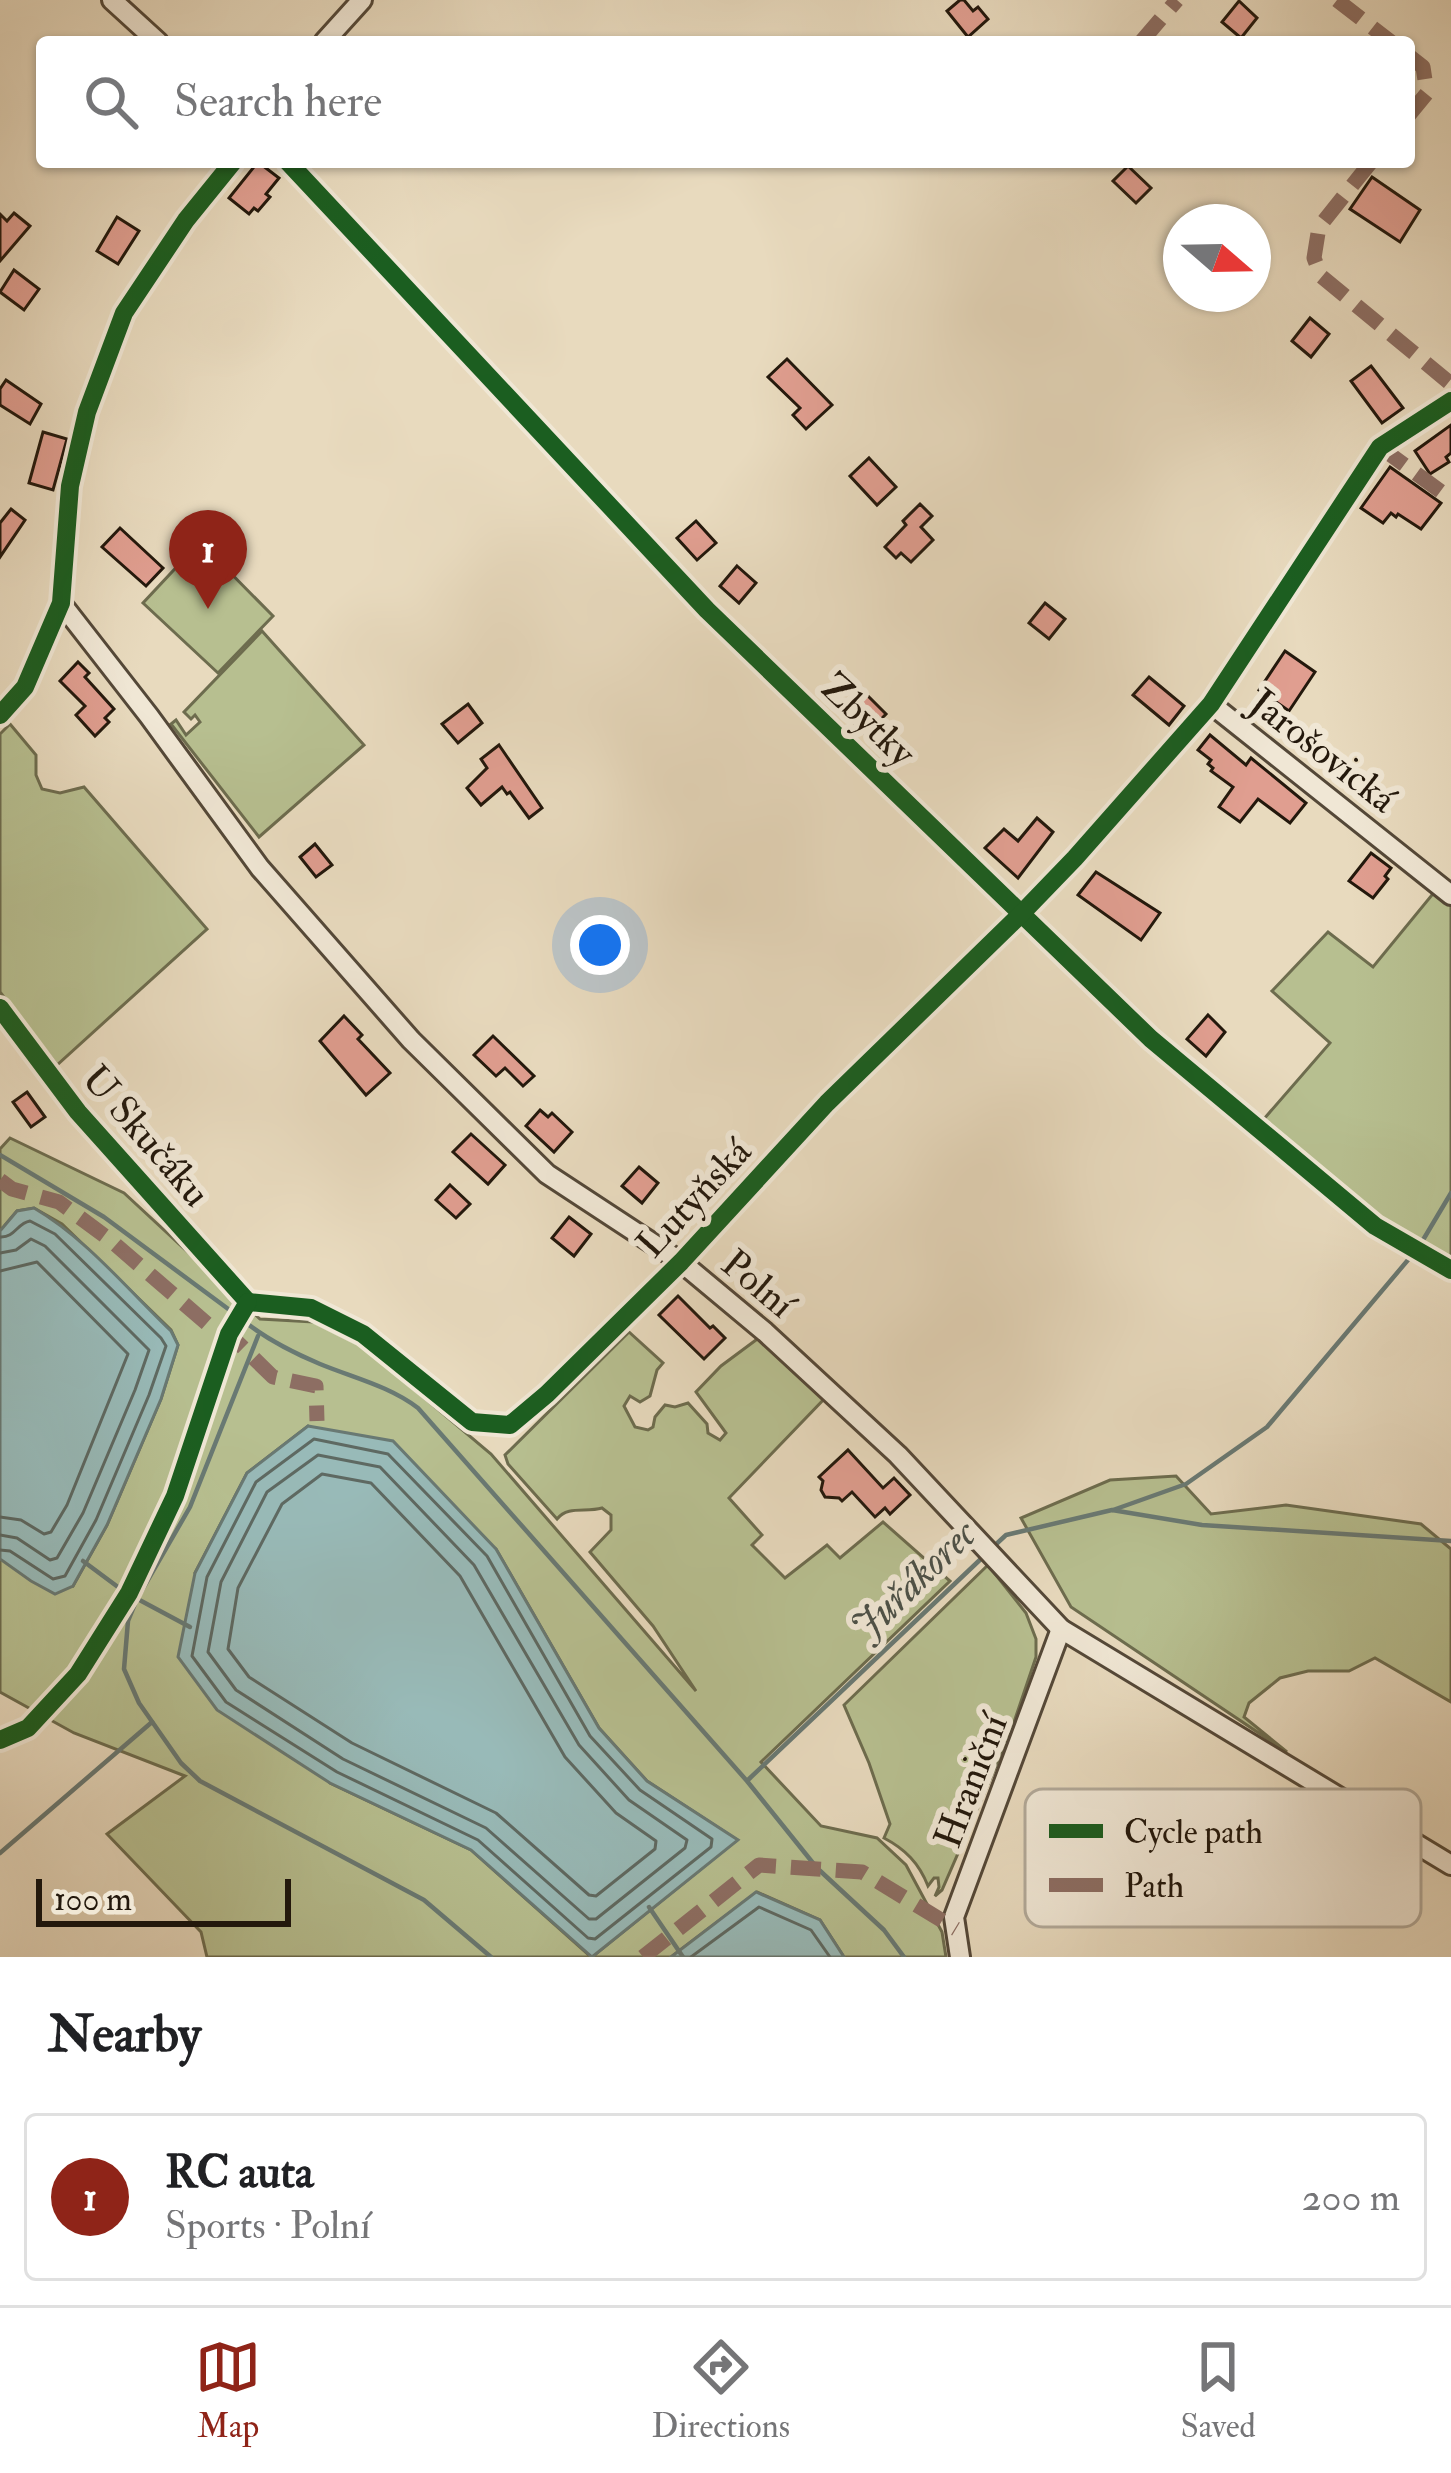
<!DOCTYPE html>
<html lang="en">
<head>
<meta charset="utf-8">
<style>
	body { margin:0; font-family:"IM FELL Double Pica",serif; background:#f6f6f6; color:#202124 }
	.compass { position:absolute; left:1163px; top:204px; width:108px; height:108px; border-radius:50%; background:#fff; box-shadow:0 3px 9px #0004; rotate:110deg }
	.scale { position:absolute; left:36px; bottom:30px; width:255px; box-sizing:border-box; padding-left:12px; border:6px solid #23180c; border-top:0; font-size:33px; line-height:42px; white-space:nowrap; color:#23180c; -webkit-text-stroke:9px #f0e7d5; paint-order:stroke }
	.you { position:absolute; left:600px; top:945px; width:42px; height:42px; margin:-30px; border:9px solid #fff; border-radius:50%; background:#1a73e8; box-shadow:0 0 0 18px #1a73e833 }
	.badge { display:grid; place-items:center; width:78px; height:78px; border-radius:50%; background:#8f2418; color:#fff; font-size:39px; font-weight:700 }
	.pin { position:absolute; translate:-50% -99px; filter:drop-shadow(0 3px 6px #0008) }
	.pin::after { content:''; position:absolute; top:63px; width:42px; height:36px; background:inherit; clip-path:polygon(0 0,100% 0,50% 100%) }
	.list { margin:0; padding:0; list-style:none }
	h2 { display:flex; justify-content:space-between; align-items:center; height:156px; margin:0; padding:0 48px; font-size:51px }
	h2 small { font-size:39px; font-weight:400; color:#757577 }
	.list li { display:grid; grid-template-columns:78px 1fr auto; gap:36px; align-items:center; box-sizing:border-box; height:168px; margin:0 24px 24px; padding:0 24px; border:3px solid #e0e0e0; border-radius:12px }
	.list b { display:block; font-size:45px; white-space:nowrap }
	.list p { margin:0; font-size:39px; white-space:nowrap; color:#757577 }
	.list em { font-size:39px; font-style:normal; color:#757577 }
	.icon { flex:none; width:66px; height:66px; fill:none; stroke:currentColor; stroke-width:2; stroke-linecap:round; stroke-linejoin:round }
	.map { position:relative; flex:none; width:1451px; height:1957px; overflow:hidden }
	.search { position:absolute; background:#fff; box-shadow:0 3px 9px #0004; left:36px; right:36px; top:36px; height:132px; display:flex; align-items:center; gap:30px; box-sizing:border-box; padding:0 42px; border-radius:12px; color:#757577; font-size:45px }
	.sheet { height:348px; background:#fff }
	nav { display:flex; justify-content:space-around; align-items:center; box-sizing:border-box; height:168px; border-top:3px solid #e0e0e0; background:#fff; font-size:33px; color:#757577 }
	nav a { display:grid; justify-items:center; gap:6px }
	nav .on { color:#8f2418 }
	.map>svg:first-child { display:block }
</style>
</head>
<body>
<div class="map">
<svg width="1451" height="1957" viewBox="0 0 1451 1957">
	<rect width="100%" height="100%" fill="#e8dabe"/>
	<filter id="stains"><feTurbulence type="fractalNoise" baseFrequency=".00167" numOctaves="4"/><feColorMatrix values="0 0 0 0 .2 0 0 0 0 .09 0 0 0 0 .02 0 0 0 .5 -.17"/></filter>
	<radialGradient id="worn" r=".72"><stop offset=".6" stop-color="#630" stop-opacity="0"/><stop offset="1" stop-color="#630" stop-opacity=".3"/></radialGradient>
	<g fill="#b7bf90" stroke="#6d6c4e" stroke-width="3">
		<path d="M 200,542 L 273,616 L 218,673 L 143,603 Z"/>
		<path d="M 262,631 L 364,745 L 259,837 L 171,724 L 176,720 L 186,735 L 200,722 L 195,715 L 191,719 L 184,712 Z"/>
		<path d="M 10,724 L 36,755 L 36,775 L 42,789 L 60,793 L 84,787 L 207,929 L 57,1065 L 0,992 L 0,734 Z"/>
		<path d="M 1436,890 L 1451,902 L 1451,1260 L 1378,1218 L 1263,1120 L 1330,1043 L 1272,991 L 1328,932 L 1373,967 Z"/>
		<path d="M 10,1138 L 124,1193 L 260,1319 L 314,1322 L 364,1347 L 491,1454 L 696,1691 L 653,1626 L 590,1552 L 611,1530 L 611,1515 L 602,1508 C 586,1513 568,1505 557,1519 L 508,1464 L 505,1455 L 629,1332 L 663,1363 L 657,1370 L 650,1396 L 640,1402 L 630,1396 L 624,1406 L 635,1427 L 648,1430 L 653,1427 L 655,1417 L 665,1405 L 675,1407 L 688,1403 L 707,1424 L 708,1433 L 720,1440 L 726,1433 L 696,1392 L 721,1366 L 760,1337 L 826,1397 L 729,1498 L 762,1535 L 752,1545 L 785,1578 L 827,1545 L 840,1558 L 883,1522 L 950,1581 L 761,1762 L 821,1826 L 877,1838 L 906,1865 L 942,1932 L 946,1957 L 844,1957 L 820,1920 L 757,1892 L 671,1957 L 592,1957 L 737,1840 L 647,1781 L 599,1728 L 496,1549 L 308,1426 L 247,1473 L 195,1573 L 330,1783 L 471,1850 L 591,1957 L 207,1957 L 201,1932 L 107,1834 L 185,1776 L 74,1733 L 0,1692 L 0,1558 L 73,1586 L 107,1525 L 161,1399 L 178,1345 L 171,1330 L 62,1224 L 34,1208 L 17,1211 L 0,1231 L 0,1149 Z"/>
		<path d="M 1176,1476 L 1211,1514 L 1286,1505 L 1421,1524 L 1451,1549 L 1451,1702 L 1375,1658 L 1349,1671 L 1308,1671 L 1280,1678 L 1249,1703 L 1244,1717 L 1287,1752 L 1071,1607 L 1021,1518 L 1110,1480 Z"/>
		<path d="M 988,1565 L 1026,1613 L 1036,1639 L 1036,1657 L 1010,1734 L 942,1890 L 935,1896 L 939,1887 L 938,1878 L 934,1878 L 928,1886 C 919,1863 905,1849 884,1838 L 890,1824 L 869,1763 L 844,1705 Z"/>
	</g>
	<g fill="#98bab8" stroke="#697973" stroke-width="3">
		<path d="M 34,1208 C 87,1239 127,1289 171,1331 L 178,1345 L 161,1399 L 107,1525 L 73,1586 L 55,1594 L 31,1581 L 0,1559 L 0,1231 L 17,1211 Z"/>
		<path d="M 308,1426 L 393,1441 L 496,1549 L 599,1728 L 647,1781 L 738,1840 L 592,1957 L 471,1850 L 330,1783 L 217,1710 L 178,1657 L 195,1573 L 247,1473 Z"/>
		<path d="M 756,1892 L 820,1920 L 844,1957 L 671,1957 Z"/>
	</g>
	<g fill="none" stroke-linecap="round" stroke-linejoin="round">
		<g stroke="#5e6962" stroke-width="3">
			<path d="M 0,1237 C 15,1238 17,1223 30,1221 L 55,1234 L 161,1338 L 166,1346 L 149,1395 L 96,1520 L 65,1576 L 53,1579 L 10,1551 L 0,1550"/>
			<path d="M 0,1253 L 16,1250 L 31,1239 L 45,1246 L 149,1350 L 135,1390 L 83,1513 L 57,1558 L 50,1560 L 17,1538 L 0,1535"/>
			<path d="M 0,1271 L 37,1262 L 128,1354 L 67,1505 L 51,1532 L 44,1534 L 21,1520 L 0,1517"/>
			<path d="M 314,1439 L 388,1454 L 487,1556 L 590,1736 L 640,1790 L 712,1839 L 711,1847 L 595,1939 L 588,1938 L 478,1840 L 337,1772 L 226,1702 L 192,1656 L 207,1577 L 256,1482 Z"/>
			<path d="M 318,1455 L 380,1467 L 474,1565 L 579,1745 L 629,1800 L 687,1840 L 685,1848 L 596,1919 L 589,1919 L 486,1828 L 343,1759 L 236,1690 L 208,1652 L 221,1582 L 267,1492 Z"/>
			<path d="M 322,1474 L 371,1483 L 460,1576 L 565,1757 L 616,1813 L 656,1841 L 655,1849 L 596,1896 L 589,1895 L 496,1813 L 352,1743 L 249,1677 L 228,1649 L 238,1588 L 282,1504 Z"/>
			<path d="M 691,1957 L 759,1907 L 811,1930 L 830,1957"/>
		</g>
		<g stroke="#697973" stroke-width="4.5">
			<path d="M 0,1155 L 104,1217 L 235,1314"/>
			<path d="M 1420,1245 L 1451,1193"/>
			<path d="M 244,1321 C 266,1339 294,1353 320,1364 C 354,1378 389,1386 418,1408 L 747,1781 L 817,1868 L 884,1930 L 904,1957"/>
			<path d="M 258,1336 L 190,1507 L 137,1599 L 128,1621 L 124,1669 L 139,1703 L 181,1763 L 200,1781 L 424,1900 L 491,1957"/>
			<path d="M 1113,1510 L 1186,1484 L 1267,1427 L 1413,1254"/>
			<path d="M 992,1548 L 1006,1535 L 1112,1510 L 1202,1525 L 1451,1541"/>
			<path d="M 83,1561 L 122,1590"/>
			<path d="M 132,1596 L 190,1627"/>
			<path d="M 749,1779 L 984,1556"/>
			<path d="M 0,1853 L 152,1722"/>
			<path d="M 649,1907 L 683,1957"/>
		</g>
	</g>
	<g fill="#e09e90" stroke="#23180c" stroke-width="3">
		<path d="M 960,0 L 964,0 L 973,11 L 978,7 L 988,19 L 968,37 L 947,11 Z"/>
		<path d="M 1239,1 L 1257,18 L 1241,38 L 1222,22 Z"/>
		<path d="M 258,162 L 279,178 L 266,194 L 270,197 L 258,211 L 254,208 L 249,214 L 229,198 Z"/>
		<path d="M 1128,166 L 1151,188 L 1136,203 L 1113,181 Z"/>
		<path d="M 1372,177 L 1420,210 L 1400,242 L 1350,209 Z"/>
		<path d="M 14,213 L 30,226 L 0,261 L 0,214 L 7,221 Z"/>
		<path d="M 117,217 L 139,231 L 118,264 L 97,251 Z"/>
		<path d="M 14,270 L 39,289 L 24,310 L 0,292 Z"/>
		<path d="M 1310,318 L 1329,334 L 1311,357 L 1292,341 Z"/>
		<path d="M 787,359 L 832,405 L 806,429 L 793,415 L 800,408 L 768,377 Z"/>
		<path d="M 1371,366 L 1403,408 L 1382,423 L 1351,381 Z"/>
		<path d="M 6,380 L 41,404 L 30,424 L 0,405 L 0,389 Z"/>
		<path d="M 1451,425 L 1451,453 L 1446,457 L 1449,462 L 1430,474 L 1415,451 Z"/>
		<path d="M 43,432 L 67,439 L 53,490 L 29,483 Z"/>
		<path d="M 869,458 L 896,487 L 877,505 L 850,476 Z"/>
		<path d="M 1390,467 L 1441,503 L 1421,529 L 1398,514 L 1396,517 L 1391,513 L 1383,523 L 1361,508 Z"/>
		<path d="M 920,504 L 932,516 L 921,527 L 933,540 L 911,562 L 901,553 L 896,558 L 885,547 L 906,525 L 903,521 Z"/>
		<path d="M 11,509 L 25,520 L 0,557 L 0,523 Z"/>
		<path d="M 696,521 L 716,543 L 697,560 L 677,538 Z"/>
		<path d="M 120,528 L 163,568 L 146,586 L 102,547 Z"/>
		<path d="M 737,566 L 756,583 L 739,603 L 720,586 Z"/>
		<path d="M 1045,603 L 1065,619 L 1049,639 L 1029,623 Z"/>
		<path d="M 1285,651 L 1315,672 L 1289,711 L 1259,690 Z"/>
		<path d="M 78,662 L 89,673 L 85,677 L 114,709 L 105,718 L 109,722 L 95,736 L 76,715 L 85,706 L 60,681 Z"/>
		<path d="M 1149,677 L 1184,706 L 1169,725 L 1133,695 Z"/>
		<path d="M 866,694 L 886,714 L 866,735 L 846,715 Z"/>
		<path d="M 468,704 L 482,723 L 458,743 L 442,724 Z"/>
		<path d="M 1210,735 L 1246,765 L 1251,758 L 1306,803 L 1290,823 L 1258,799 L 1240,822 L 1219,807 L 1233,787 L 1211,771 L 1213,768 L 1208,764 L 1211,760 L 1198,750 Z"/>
		<path d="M 499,745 L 542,808 L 529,818 L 510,792 L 507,794 L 502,787 L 481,805 L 467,788 L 487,768 L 481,759 Z"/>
		<path d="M 1037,818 L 1053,832 L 1018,878 L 985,848 L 1004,829 L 1018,841 Z"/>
		<path d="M 315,844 L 332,865 L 316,877 L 300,857 Z"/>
		<path d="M 1371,853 L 1391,868 L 1385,876 L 1388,879 L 1373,898 L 1349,881 Z"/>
		<path d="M 1096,872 L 1160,913 L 1141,940 L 1078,895 Z"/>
		<path d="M 1208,1015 L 1225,1032 L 1206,1056 L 1187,1039 Z"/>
		<path d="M 344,1016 L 362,1035 L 358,1039 L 390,1073 L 366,1095 L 320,1041 Z"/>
		<path d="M 493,1036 L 534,1076 L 523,1086 L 505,1068 L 496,1076 L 474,1055 Z"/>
		<path d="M 27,1092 L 45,1117 L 31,1127 L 13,1102 Z"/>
		<path d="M 540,1110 L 548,1117 L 552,1113 L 572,1132 L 554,1152 L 526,1126 Z"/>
		<path d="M 471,1134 L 505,1165 L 488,1184 L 453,1152 Z"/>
		<path d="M 639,1167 L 658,1183 L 642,1203 L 622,1186 Z"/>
		<path d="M 450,1185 L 470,1204 L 456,1218 L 436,1200 Z"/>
		<path d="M 569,1217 L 591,1234 L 574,1256 L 552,1238 Z"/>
		<path d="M 678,1296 L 710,1328 L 713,1326 L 725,1338 L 704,1359 L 659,1315 Z"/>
		<path d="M 848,1450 L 883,1488 L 894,1478 L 910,1495 L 890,1514 L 885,1508 L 875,1517 L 852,1492 L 842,1501 L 839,1498 L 825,1497 L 821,1490 L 823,1481 L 819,1477 Z"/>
	</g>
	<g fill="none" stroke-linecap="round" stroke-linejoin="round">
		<g stroke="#544838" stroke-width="24">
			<g id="minor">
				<path d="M 112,0 L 158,42"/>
				<path d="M 324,42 L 362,0"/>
				<path d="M 288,162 L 707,610 L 1151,1039 L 1375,1226 L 1451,1270"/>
				<path d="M 61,603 L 149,716 L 260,868 L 411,1040 L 547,1174 L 681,1262 L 765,1332 L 898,1455 L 1061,1629 L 1451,1865"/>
				<path d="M 1211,704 L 1451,895"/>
				<path d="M 0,715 L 25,687 L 61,603 L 70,486 L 87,412 L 124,313 L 186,220 L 233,162"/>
				<path d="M 0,1008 L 78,1112 L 248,1302"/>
				<path d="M 248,1302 L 311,1308 L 363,1334 L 472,1422 L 510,1425 L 547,1394 L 681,1262 L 827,1103 L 1021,914 L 1075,858 L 1211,704 L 1380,447 L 1451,401"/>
				<path d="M 0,1740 L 28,1728 L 78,1674 L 129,1593 L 175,1496 L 229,1334 L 248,1302"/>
				<path d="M 960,1957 L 954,1917 L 1061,1629"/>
			</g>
		</g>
		<use href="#minor" stroke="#f0e7d5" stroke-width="18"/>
		<g stroke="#8d6e63" stroke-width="15" stroke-dasharray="30 15" stroke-linecap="butt">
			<path d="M 1337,0 L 1391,42"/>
			<path d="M 1141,42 L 1177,0"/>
			<path d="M 1409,56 L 1423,67 L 1427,93 L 1409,115"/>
			<path d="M 1371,162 L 1319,227 L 1314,258 L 1321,276 L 1451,384"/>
			<path d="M 1380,447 L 1451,499"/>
			<path d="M 0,1180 L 12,1189 L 59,1202 L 109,1239 L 212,1328 L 229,1334 L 273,1377 L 316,1386 L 317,1421"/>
			<path d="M 643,1957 L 759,1865 L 862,1872 L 956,1929"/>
		</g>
		<g stroke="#f0e7d5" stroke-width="26">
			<g id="cycleway">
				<path d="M 288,162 L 707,610 L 1151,1039 L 1375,1226 L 1451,1270"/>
				<path d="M 0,715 L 25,687 L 61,603 L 70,486 L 87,412 L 124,313 L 186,220 L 233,162"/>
				<path d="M 0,1008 L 78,1112 L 248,1302"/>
				<path d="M 248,1302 L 311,1308 L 363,1334 L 472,1422 L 510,1425 L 547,1394 L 681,1262 L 827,1103 L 1021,914 L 1075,858 L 1211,704 L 1380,447 L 1451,401"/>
				<path d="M 0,1740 L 28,1728 L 78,1674 L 129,1593 L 175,1496 L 229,1334 L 248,1302"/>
			</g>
		</g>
		<use href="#cycleway" stroke="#1b5e20" stroke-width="18"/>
	</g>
	<g text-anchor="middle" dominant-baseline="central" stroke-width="12" stroke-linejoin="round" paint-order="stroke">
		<g font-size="39" fill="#23180c" stroke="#f0e7d5">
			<text transform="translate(868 720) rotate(44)">Zbytky</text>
			<text transform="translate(1323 751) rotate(38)">Jarošovická</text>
			<text transform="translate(146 1136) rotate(49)">U Skučáku</text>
			<text transform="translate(694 1198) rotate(-47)">Lutyňská</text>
			<text transform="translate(758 1284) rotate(40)">Polní</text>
			<text transform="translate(971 1781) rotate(-69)">Hraniční</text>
		</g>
		<g font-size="42" font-style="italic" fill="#4c5148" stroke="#f0e7d5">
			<text transform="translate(914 1581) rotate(-44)">Juřákorec</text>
		</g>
	</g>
	<rect x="1025" y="1789" width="396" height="138" rx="18" fill="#f0e7d5" stroke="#b2a999" stroke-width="3"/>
	<rect x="1049" y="1824" width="54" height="14" fill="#1b5e20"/>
	<rect x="1049" y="1878" width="54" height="14" fill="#8d6e63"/>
	<g font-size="33" fill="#23180c">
		<text x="1124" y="1843">Cycle path</text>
		<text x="1124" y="1897">Path</text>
	</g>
	<rect width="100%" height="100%" filter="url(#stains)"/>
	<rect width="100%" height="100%" fill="url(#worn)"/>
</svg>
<svg class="compass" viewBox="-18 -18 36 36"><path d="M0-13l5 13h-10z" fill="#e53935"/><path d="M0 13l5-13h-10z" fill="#757577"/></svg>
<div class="scale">100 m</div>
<div class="you"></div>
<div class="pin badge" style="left:208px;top:609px">1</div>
<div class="search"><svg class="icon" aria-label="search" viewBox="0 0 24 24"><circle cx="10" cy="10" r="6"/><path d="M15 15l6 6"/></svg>Search here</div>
</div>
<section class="sheet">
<h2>Nearby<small></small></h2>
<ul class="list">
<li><span class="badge">1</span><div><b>RC auta</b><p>Sports · Polní</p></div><em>200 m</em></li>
</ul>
</section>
<nav>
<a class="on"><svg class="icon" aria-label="map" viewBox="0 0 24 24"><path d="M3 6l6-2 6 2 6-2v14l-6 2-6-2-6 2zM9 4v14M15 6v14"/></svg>Map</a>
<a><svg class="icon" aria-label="directions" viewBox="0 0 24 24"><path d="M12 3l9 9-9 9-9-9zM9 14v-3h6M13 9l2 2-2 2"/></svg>Directions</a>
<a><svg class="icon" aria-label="saved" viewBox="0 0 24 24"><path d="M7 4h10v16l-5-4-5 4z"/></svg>Saved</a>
</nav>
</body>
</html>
